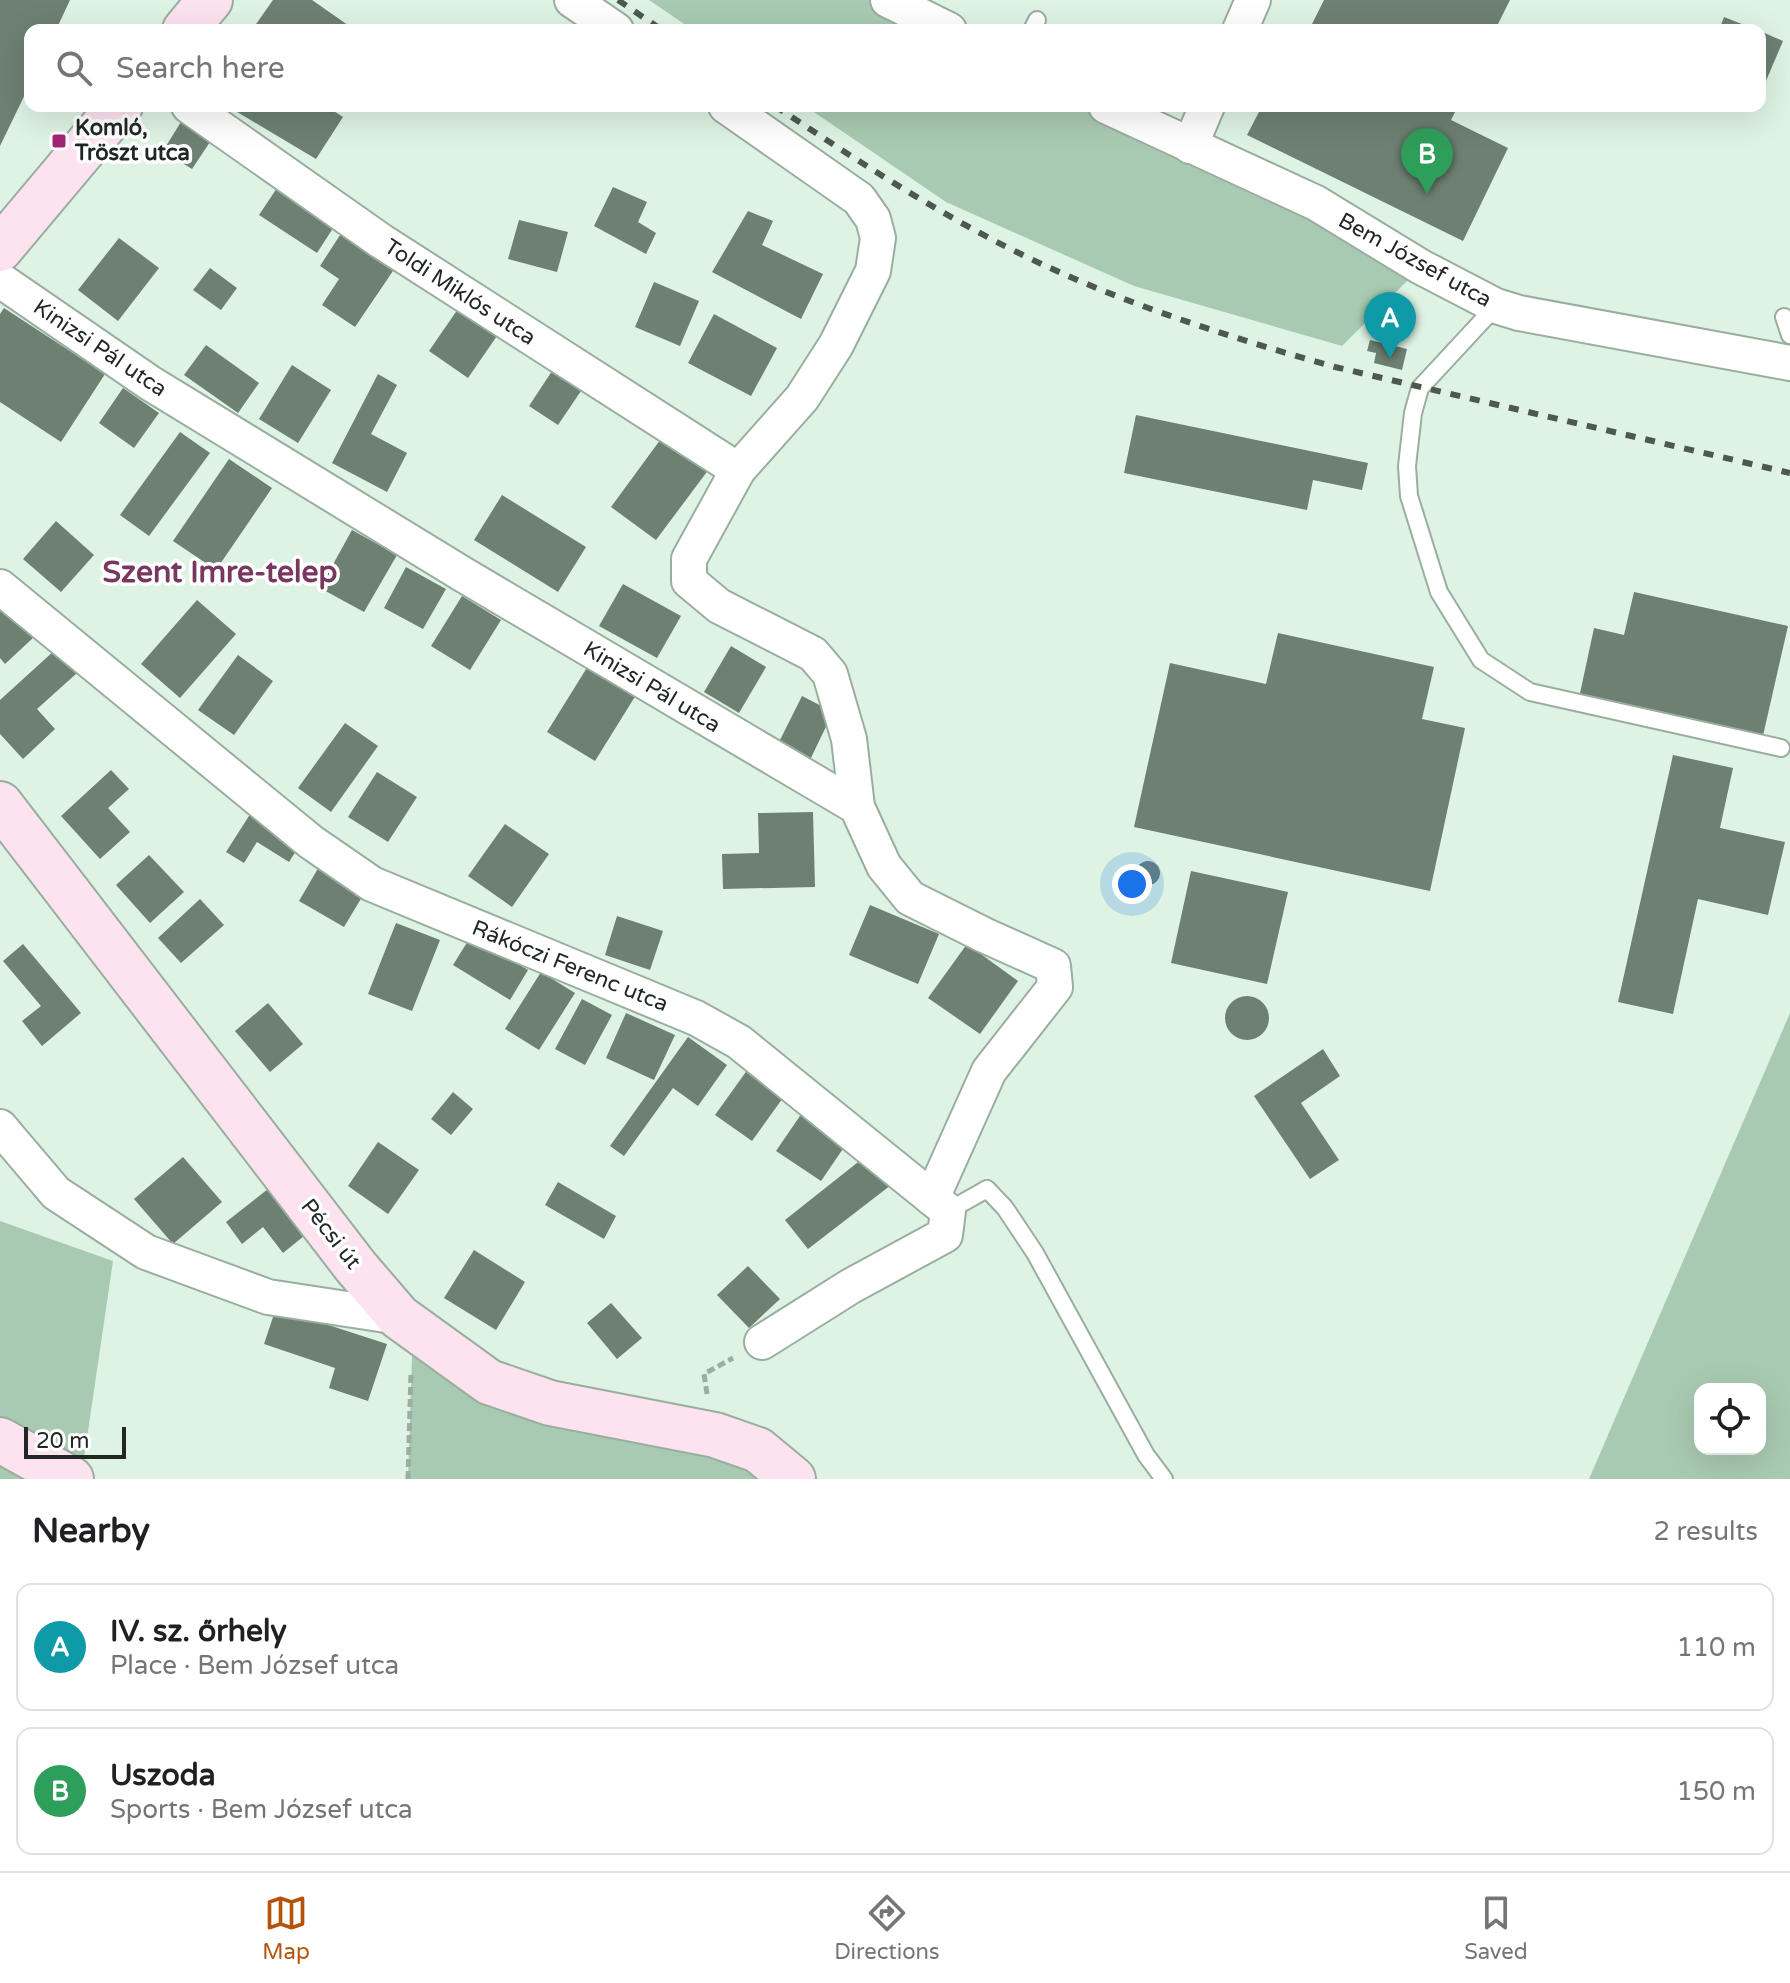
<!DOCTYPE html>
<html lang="en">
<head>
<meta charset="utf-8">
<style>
	body { margin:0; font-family:"Varela Round",sans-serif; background:#f2f2f2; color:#202124 }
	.controls { position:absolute; right:24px; bottom:24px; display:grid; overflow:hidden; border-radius:16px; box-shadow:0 8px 32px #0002 }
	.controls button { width:72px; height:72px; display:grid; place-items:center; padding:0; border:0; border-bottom:2px solid #e0e0e0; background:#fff; color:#202124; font:40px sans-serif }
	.scale { position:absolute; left:24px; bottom:20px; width:102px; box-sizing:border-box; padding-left:8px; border:4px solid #212823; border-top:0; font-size:22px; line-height:28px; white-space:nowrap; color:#212823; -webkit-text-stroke:6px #fff; paint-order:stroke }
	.you { position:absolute; left:1132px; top:884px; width:28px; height:28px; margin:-20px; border:6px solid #fff; border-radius:50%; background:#1a73e8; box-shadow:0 0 0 12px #1a73e833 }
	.badge { display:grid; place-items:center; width:52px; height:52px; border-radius:50%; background:#b45309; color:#fff; font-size:26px; font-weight:700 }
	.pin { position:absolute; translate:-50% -66px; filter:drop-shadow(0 2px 4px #0008) }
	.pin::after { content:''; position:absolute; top:42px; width:28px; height:24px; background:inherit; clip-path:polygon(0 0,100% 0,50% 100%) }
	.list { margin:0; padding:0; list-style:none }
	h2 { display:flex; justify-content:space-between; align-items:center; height:104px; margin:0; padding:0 32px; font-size:34px }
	h2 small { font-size:26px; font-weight:400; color:#757577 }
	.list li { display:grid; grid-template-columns:52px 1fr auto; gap:24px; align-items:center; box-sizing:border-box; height:128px; margin:0 16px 16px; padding:0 16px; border:2px solid #e0e0e0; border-radius:16px }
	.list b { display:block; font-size:30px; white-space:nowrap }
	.list p { margin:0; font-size:26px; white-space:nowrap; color:#757577 }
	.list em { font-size:26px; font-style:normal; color:#757577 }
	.icon { flex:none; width:44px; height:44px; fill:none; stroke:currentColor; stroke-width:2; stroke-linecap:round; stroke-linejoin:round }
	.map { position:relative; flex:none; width:1790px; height:1479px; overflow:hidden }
	.search { position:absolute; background:#fff; box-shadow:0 8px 32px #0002; left:24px; right:24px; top:24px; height:88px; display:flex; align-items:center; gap:20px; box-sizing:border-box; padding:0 28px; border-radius:16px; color:#757577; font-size:30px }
	.sheet { height:392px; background:#fff }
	nav { display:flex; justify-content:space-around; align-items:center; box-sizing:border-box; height:112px; border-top:2px solid #e0e0e0; background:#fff; font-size:22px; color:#757577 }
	nav a { display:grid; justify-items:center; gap:4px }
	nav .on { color:#b45309 }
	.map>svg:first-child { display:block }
</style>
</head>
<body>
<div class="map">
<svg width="1790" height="1479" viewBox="0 0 1790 1479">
	<rect width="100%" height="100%" fill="#def3e4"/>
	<g fill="#a9cab2" fill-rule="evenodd">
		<path d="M 649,0 L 888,0 L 949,30 L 693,30 Z"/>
		<path d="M 805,106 L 1106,106 L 1421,267 L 1342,346 L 1134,286 L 946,202 Z"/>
		<path d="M 1790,1013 L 1790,1479 L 1589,1479 ZM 1760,1389 L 1760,1449 L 1700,1449 L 1700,1389 Z"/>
		<path d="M 0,1221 L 113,1261 L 81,1479 L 0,1479 Z"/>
		<path d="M 413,1327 L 463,1365 L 793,1479 L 408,1479 Z"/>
	</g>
	<g fill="#6d8072">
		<path d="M 0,0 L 70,0 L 56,30 L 30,30 L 30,84 L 0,146 Z"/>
		<path d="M 273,0 L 312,0 L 355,30 L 258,30 L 254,27 Z"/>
		<path d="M 1324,0 L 1510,0 L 1495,30 L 1309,30 Z"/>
		<path d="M 1724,17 L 1757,30 L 1719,30 Z"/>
		<path d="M 1760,31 L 1783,41 L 1760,95 Z"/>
		<path d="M 227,106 L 326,106 L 343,117 L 316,159 Z"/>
		<path d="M 1262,106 L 1458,106 L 1451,120 L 1508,148 L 1463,241 L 1247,135 Z"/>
		<path d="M 184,117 L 214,136 L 192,169 L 163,151 Z"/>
		<path d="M 279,185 L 337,222 L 317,253 L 259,215 Z"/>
		<path d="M 613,187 L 647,202 L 638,222 L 656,233 L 646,254 L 594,226 Z"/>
		<path d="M 748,211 L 773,221 L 762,245 L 823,274 L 801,319 L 712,272 Z"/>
		<path d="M 519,220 L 568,232 L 557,272 L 508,259 Z"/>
		<path d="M 342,232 L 395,268 L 355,327 L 322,305 L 339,279 L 320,266 Z"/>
		<path d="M 119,238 L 159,268 L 118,321 L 78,290 Z"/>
		<path d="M 210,268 L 237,288 L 221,310 L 193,290 Z"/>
		<path d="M 654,282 L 699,301 L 680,346 L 635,327 Z"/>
		<path d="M 460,306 L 499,333 L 468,378 L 429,351 Z"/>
		<path d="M 4,308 L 105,374 L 61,442 L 0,402 L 0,314 Z"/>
		<path d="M 714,314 L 777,348 L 751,396 L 688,363 Z"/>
		<path d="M 1370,340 L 1407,349 L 1402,370 L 1374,363 L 1376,353 L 1367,351 Z"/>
		<path d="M 206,345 L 259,383 L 238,413 L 184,375 Z"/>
		<path d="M 292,365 L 331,390 L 298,443 L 259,419 Z"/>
		<path d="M 556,365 L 585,385 L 558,425 L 529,406 Z"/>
		<path d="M 378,374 L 397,385 L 371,434 L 407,453 L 387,492 L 332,463 Z"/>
		<path d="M 123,388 L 159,413 L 134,448 L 99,423 Z"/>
		<path d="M 1136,415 L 1368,463 L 1362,490 L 1313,480 L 1307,510 L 1124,473 Z"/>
		<path d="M 180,432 L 210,453 L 149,536 L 120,515 Z"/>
		<path d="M 666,432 L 712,465 L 656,540 L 611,507 Z"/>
		<path d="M 229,459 L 272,488 L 216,570 L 173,541 Z"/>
		<path d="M 502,495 L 586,547 L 558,592 L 474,540 Z"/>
		<path d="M 56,521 L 94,555 L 61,592 L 23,559 Z"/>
		<path d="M 352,530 L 397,555 L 364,612 L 320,588 Z"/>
		<path d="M 406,567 L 446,589 L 423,629 L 384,608 Z"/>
		<path d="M 623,584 L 681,616 L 657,658 L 599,626 Z"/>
		<path d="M 1634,592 L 1788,626 L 1762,740 L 1579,698 L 1594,628 L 1624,635 Z"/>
		<path d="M 462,596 L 501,620 L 470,670 L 431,646 Z"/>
		<path d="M 0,600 L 34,637 L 5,664 L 0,658 Z"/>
		<path d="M 197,600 L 236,634 L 180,698 L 141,664 Z"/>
		<path d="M 1278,633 L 1434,667 L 1422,719 L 1465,728 L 1430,891 L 1134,827 L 1170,663 L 1266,684 Z"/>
		<path d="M 731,646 L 766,667 L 739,713 L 704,692 Z"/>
		<path d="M 55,650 L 77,673 L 37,709 L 55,729 L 23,759 L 0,734 L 0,700 Z"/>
		<path d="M 238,655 L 273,681 L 234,735 L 198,710 Z"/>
		<path d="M 588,666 L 636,695 L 595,761 L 547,732 Z"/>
		<path d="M 802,696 L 833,712 L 810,760 L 778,744 Z"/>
		<path d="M 345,723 L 378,746 L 331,812 L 298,788 Z"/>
		<path d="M 1673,755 L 1733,768 L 1720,828 L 1785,842 L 1768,915 L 1698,899 L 1673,1014 L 1618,1002 Z"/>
		<path d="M 111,770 L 129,789 L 108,808 L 130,832 L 100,859 L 61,816 Z"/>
		<path d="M 377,772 L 417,797 L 388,842 L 348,817 Z"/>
		<path d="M 254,808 L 303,840 L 289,862 L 257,842 L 244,863 L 226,852 Z"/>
		<path d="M 813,812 L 815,887 L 723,889 L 722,854 L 759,853 L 758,813 Z"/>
		<path d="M 505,824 L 549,854 L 512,907 L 468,876 Z"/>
		<path d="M 149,855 L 184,892 L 150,923 L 116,885 Z"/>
		<circle cx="1148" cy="873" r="12"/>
		<path d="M 320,865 L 365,892 L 344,927 L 299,901 Z"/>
		<path d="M 1191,871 L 1288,892 L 1267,984 L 1171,963 Z"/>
		<path d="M 200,899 L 224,925 L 181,963 L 158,938 Z"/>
		<path d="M 870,905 L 939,934 L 918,984 L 849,955 Z"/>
		<path d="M 617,916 L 663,931 L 650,970 L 605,955 Z"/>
		<path d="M 396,923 L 440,940 L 412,1011 L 368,994 Z"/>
		<path d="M 471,936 L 528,970 L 510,1000 L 453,965 Z"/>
		<path d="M 23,944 L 81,1013 L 42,1046 L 22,1021 L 41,1006 L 3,961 Z"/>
		<path d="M 967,944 L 1018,981 L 980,1034 L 928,998 Z"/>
		<path d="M 541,972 L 575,993 L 539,1050 L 505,1029 Z"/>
		<circle cx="1247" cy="1018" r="22"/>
		<path d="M 582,999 L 612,1015 L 585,1065 L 555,1049 Z"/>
		<path d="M 268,1003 L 303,1044 L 270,1072 L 235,1031 Z"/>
		<path d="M 626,1013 L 675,1035 L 654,1080 L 606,1058 Z"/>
		<path d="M 688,1037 L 727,1065 L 698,1106 L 673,1088 L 624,1156 L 610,1146 Z"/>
		<path d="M 1323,1049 L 1340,1076 L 1301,1103 L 1339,1160 L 1310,1179 L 1254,1096 Z"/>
		<path d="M 748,1069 L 785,1095 L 752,1141 L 715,1115 Z"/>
		<path d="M 453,1092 L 473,1109 L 451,1135 L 431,1119 Z"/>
		<path d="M 804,1110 L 849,1140 L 821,1181 L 776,1151 Z"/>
		<path d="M 378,1142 L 419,1170 L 388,1214 L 348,1186 Z"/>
		<path d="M 867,1155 L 891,1185 L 808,1249 L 785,1220 Z"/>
		<path d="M 183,1157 L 222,1202 L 173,1244 L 134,1199 Z"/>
		<path d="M 558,1182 L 616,1216 L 604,1239 L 545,1205 Z"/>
		<path d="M 268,1189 L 304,1236 L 283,1253 L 263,1227 L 242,1244 L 226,1222 Z"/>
		<path d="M 474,1250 L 525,1282 L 496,1330 L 444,1298 Z"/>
		<path d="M 748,1266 L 780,1299 L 749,1328 L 717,1295 Z"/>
		<path d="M 611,1303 L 642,1338 L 617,1359 L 587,1323 Z"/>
		<path d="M 276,1308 L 387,1344 L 368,1401 L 329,1388 L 335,1368 L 264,1344 Z"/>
	</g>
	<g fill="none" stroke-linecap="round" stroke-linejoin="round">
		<g stroke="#9aae9f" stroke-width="20">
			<g id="service">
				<path d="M 1032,30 L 1037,20"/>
				<path d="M 1496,306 L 1420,388 L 1413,413 L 1407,466 L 1409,496 L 1439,592 L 1481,660 L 1530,692 L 1781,748"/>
				<path d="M 1784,317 L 1790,335"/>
				<path d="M 948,1211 L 987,1189 L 1005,1208 L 1035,1253 L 1146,1455 L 1164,1479"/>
			</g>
		</g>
		<g stroke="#9aae9f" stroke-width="38">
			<g id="minor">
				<path d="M 572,0 L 616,30"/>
				<path d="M 888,0 L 949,30"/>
				<path d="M 1240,30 L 1253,0"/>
				<path d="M 189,106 L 381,241 L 738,470"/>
				<path d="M 726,106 L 859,199 L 873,219 L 878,238 L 873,271 L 836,345 L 802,398 L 738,470 L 689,559 L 689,581 L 719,606 L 813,654 L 830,674 L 849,739 L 857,807"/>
				<path d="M 1106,106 L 1316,203 L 1421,267 L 1496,306 L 1519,313 L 1790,363"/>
				<path d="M 1190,146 L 1207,106"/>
				<path d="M 0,280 L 150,383 L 464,575 L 857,807 L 884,866 L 910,898 L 984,935 L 1053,966 L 1055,987 L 989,1071 L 932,1198"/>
				<path d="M 0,587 L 311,842 L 372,884 L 696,1018 L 739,1042 L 948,1211 L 945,1235 L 851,1286 L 762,1342"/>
				<path d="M 0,1127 L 56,1193 L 146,1252 L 268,1297 L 399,1317"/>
			</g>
		</g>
		<g stroke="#9aae9f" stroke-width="48">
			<g id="secondary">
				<path d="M 185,30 L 210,0"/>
				<path d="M 0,249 L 120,106"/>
				<path d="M 0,804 L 356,1267 L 399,1317 L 489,1382 L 550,1403 L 715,1435 L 758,1450 L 793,1479"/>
				<path d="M 0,1440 L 71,1479"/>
			</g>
		</g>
		<g stroke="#9cada1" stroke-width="5" stroke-dasharray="8 4" stroke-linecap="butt">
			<path d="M 707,1394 L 704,1374 L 733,1358"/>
			<path d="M 408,1479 L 411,1372"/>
		</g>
		<use href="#service" stroke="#fff" stroke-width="16"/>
		<use href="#minor" stroke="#fff" stroke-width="34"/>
		<use href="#secondary" stroke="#fde2f0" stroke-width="44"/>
		<g stroke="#4e5851" stroke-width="6" stroke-dasharray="10 10" stroke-linecap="butt">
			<path d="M 618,0 L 662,30"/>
			<path d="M 775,106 C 858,161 941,216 1031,259 C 1127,305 1232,338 1335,367 L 1790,473"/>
		</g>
	</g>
	<rect fill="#a32375" stroke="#fff" stroke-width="3" x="51" y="133" width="16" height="16" rx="4"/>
	<g text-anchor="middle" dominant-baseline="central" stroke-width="7" stroke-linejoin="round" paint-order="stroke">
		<g font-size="22" font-weight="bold" fill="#212823" stroke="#fff" text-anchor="start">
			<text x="75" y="128">Komló,<tspan x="75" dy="25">Tröszt utca</tspan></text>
		</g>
		<g font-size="22" fill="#212823" stroke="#fff">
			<text transform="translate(1415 260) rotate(29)">Bem József utca</text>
			<text transform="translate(460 292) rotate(33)">Toldi Miklós utca</text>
			<text transform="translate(100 348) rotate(34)">Kinizsi Pál utca</text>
			<text transform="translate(652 687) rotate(31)">Kinizsi Pál utca</text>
			<text transform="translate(570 966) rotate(22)">Rákóczi Ferenc utca</text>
			<text transform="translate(331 1234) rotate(52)">Pécsi út</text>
		</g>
		<g font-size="30" font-weight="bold" fill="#78385d" stroke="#fff">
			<text x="220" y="572">Szent Imre-telep</text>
		</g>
	</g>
</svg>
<div class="controls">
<button><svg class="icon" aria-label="locate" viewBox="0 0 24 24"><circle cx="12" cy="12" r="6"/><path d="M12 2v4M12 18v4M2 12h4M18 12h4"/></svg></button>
</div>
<div class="scale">20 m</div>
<div class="you"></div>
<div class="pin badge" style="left:1390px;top:358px;background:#0f9aa8">A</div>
<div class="pin badge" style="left:1427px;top:194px;background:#2e9e5b">B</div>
<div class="search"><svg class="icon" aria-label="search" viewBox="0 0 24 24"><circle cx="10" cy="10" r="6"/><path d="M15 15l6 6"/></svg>Search here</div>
</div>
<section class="sheet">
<h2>Nearby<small>2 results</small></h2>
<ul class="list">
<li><span class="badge" style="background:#0f9aa8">A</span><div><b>IV. sz. őrhely</b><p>Place · Bem József utca</p></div><em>110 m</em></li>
<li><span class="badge" style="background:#2e9e5b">B</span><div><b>Uszoda</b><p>Sports · Bem József utca</p></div><em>150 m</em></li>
</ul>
</section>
<nav>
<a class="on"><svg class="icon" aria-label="map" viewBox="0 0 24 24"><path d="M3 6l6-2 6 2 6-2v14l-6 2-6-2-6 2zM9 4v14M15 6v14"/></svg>Map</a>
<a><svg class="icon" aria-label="directions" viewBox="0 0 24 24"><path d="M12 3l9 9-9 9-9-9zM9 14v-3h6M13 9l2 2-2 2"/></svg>Directions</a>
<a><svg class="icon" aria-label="saved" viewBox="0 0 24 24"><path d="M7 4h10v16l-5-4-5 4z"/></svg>Saved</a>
</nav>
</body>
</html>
